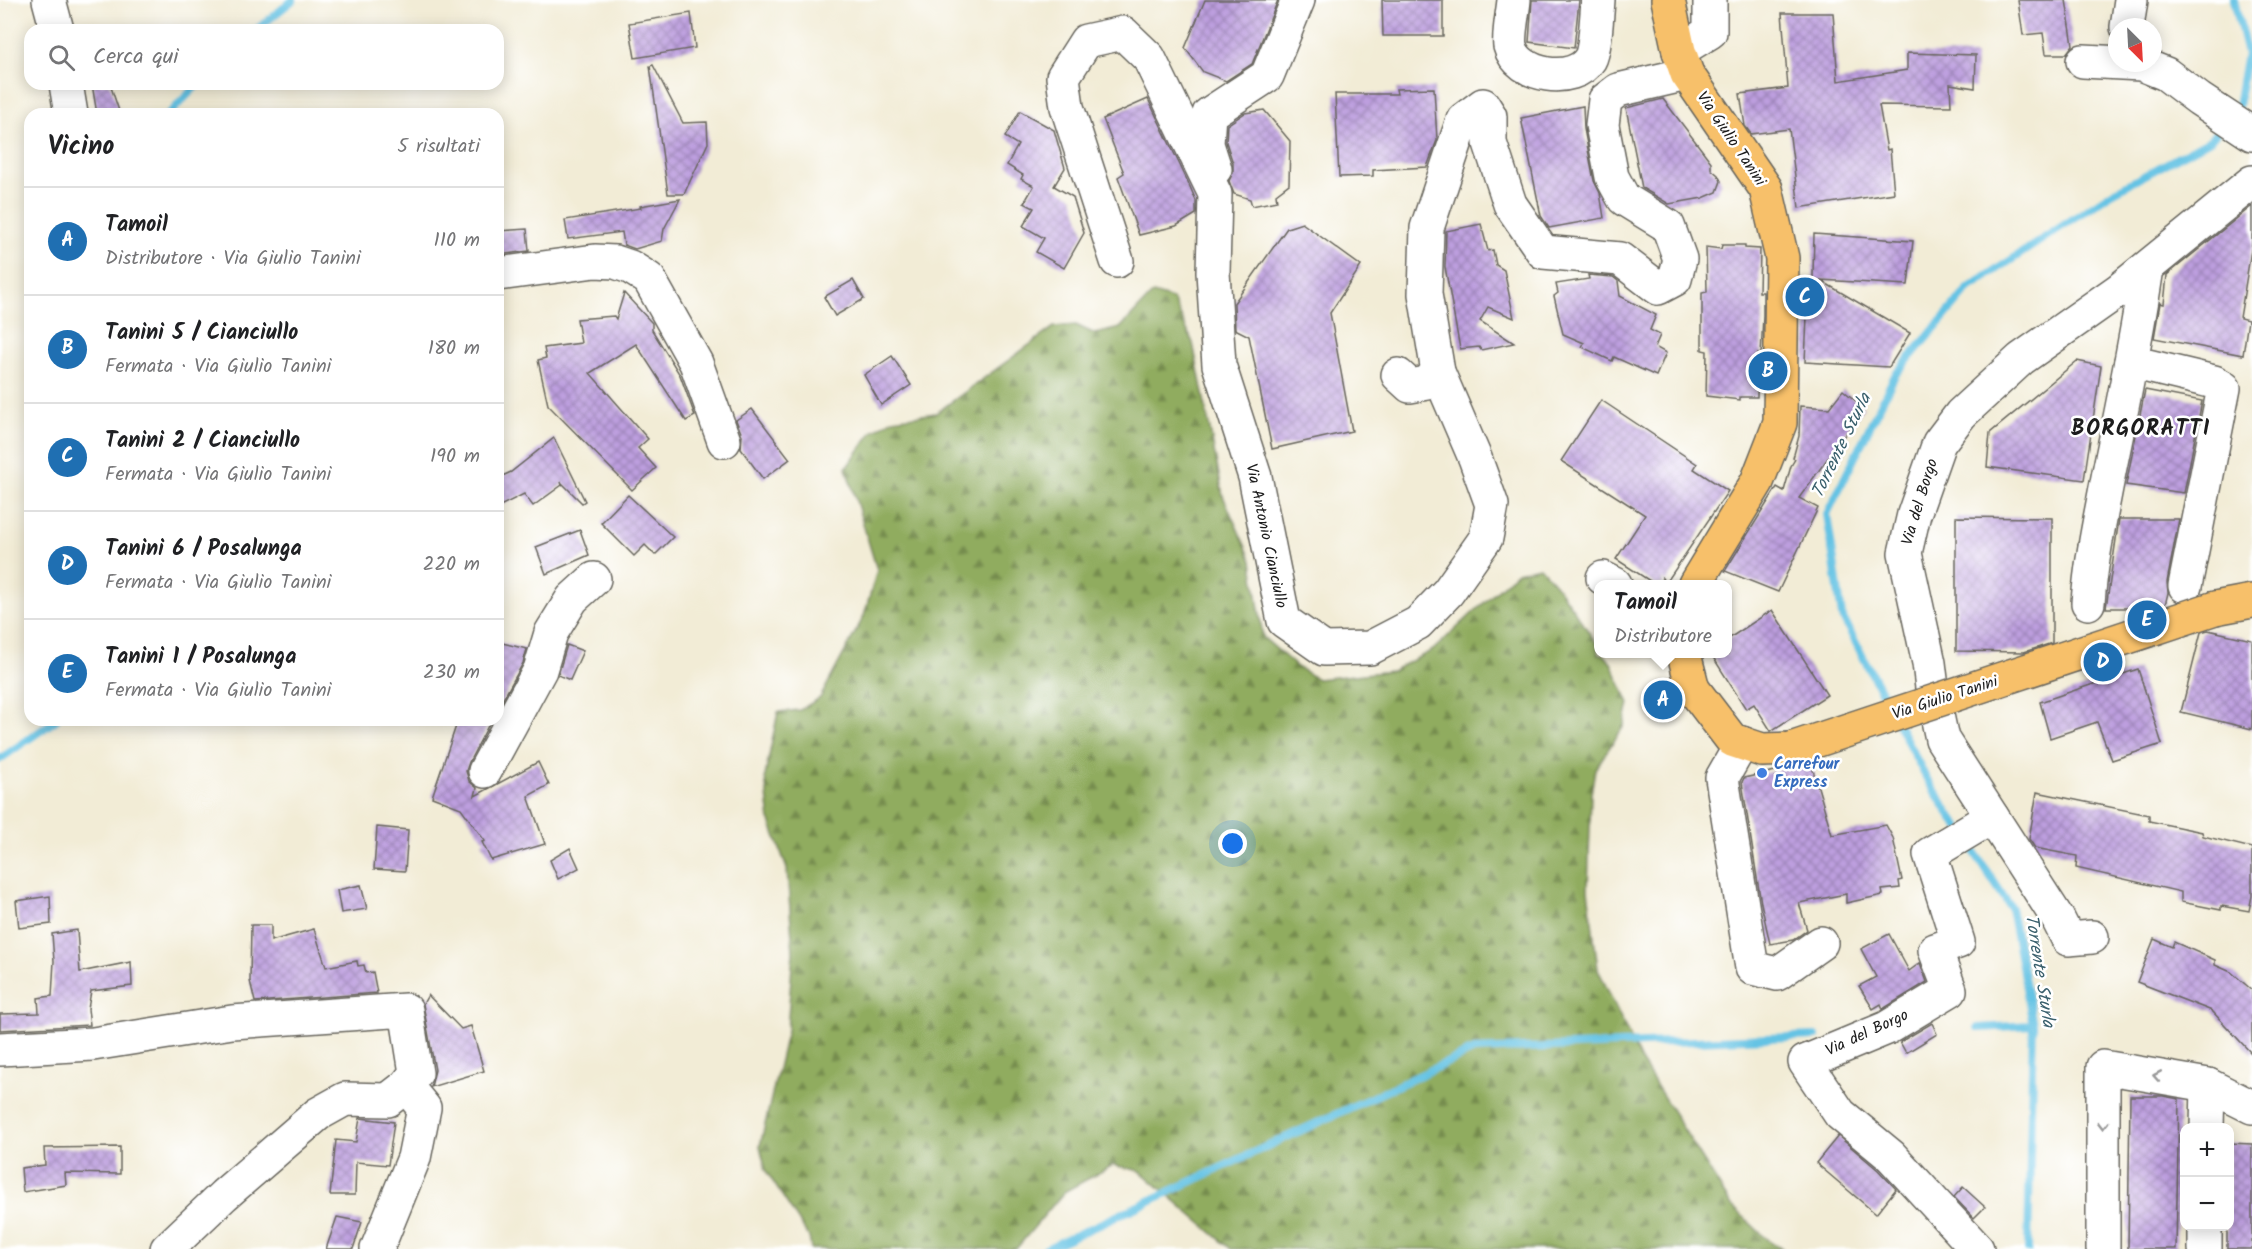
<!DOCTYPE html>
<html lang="it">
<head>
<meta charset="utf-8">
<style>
	body { margin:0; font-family:Kalam,sans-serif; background:#f2f2f2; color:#202124 }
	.controls { position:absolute; right:18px; bottom:18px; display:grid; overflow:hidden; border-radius:12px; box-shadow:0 3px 15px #0003 }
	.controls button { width:54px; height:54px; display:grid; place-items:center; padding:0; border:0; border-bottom:2px solid #e0e0e0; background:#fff; color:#202124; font:30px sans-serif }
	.compass { position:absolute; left:2108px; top:18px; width:54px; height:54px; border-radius:50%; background:#fff; box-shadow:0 3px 15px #0003; rotate:156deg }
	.you { position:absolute; left:1233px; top:844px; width:21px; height:21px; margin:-15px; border:4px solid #fff; border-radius:50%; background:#1a73e8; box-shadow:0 0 0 9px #1a73e833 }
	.badge { display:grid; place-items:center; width:39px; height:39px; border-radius:50%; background:#1f6fb2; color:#fff; font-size:20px; font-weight:700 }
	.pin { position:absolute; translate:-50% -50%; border:3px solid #fff; box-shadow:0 2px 6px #0006 }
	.popup { position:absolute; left:1594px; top:580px; width:138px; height:78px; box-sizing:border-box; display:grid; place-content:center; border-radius:12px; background:#fff; filter:drop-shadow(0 2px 4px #0005); font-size:20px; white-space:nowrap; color:#757577 }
	.popup b { font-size:22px; color:#202124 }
	.popup::after { content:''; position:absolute; left:50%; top:100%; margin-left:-12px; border:12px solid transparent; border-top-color:#fff }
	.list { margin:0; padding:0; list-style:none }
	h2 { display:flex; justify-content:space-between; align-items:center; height:78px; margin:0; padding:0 24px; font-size:26px }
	h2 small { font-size:20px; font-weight:400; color:#757577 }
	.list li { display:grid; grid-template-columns:39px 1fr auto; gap:18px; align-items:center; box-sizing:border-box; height:108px; padding:0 24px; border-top:2px solid #e0e0e0 }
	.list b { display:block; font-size:22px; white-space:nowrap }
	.list p { margin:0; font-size:20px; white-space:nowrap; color:#757577 }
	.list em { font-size:20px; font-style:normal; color:#757577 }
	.icon { flex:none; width:33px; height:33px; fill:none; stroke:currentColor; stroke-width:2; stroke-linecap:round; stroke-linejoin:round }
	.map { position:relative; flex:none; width:2252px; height:1249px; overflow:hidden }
	.search { position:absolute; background:#fff; box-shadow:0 3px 15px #0003; left:24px; top:24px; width:480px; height:66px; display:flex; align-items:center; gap:15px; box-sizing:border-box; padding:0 21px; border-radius:18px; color:#757577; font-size:22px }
	.panel { position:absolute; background:#fff; box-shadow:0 3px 15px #0003; left:24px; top:108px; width:480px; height:618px; border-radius:18px }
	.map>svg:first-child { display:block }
</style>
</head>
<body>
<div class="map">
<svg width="2252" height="1249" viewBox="0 0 2252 1249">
	<defs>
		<pattern id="forest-firs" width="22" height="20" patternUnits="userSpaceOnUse" patternTransform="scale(1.5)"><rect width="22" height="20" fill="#90ac5f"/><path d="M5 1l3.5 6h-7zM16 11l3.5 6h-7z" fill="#758b4e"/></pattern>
		<pattern id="building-cross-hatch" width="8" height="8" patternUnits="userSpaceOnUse" patternTransform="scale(1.5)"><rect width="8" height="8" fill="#bd9fdf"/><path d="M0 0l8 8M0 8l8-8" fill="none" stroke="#9981b4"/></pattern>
	</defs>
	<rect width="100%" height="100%" fill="#fff"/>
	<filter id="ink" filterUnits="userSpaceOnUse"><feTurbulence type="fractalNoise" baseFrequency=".0167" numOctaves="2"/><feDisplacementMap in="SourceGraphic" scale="12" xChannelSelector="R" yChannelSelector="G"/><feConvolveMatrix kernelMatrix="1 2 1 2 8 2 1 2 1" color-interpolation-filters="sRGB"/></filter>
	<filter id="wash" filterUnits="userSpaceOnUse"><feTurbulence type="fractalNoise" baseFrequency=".008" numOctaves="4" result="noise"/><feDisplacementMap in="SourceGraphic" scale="24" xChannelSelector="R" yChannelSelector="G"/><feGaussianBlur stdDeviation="1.35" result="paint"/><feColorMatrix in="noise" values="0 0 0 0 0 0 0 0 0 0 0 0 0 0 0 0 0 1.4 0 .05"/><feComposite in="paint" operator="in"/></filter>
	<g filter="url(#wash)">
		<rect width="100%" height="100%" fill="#f2ecd6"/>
		<path fill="url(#forest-firs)" stroke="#56643e" stroke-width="1.5" d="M 1153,293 L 1173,299 L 1193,343 L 1223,496 L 1252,561 L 1263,637 L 1297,667 L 1317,679 L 1392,671 L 1433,650 L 1517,572 L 1540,567 L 1556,585 L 1598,645 L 1598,654 L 1604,654 L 1611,663 L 1629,703 L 1624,726 L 1595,769 L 1591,794 L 1588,890 L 1598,969 L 1641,1061 L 1731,1205 L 1770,1242 L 1783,1249 L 1231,1249 L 1140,1171 L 1113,1165 L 1064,1192 L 1016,1249 L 811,1249 L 809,1237 L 766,1171 L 760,1146 L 787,1030 L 793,952 L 787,869 L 770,821 L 765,776 L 778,712 L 800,710 L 820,698 L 864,616 L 877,570 L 846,468 L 873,431 L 893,419 L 936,413 L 1054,327 L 1076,325 L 1095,334 L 1120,328 Z"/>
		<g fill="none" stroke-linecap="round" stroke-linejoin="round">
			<g stroke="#65c3e4" stroke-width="8">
				<path d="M 256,30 L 293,0"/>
				<path d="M 2233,113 L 2238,106 L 2247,53 L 2234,0"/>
				<path d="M 169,114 L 198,84"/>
				<path d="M 1890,709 L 1842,616 L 1827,514 L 1895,375 L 1969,288 L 2112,193 L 2210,140 L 2224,123"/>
				<path d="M 1896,720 L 1928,781 L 1959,828"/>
				<path d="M 0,759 L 56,720"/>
				<path d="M 1966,839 L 2011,908 L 2033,1025 L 2028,1249"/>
				<path d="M 1978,1028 L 2033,1025"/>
				<path d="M 1046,1249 L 1474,1050 L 1816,1036"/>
			</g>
		</g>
		<g id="blocks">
			<g fill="url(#building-cross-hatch)">
				<path d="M 1205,0 L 1278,0 L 1252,64 L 1226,81 L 1203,72 L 1185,48 Z"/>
				<path d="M 1382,0 L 1443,0 L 1443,36 L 1383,36 Z"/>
				<path d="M 1532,0 L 1579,0 L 1574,48 L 1529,42 Z"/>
				<path d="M 2018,0 L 2066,0 L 2073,45 L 2066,54 L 2046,54 L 2043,33 L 2023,35 Z"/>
				<path d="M 691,13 L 695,48 L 635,58 L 629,23 Z"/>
				<path d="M 1782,13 L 1833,13 L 1838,81 L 1907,70 L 1907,53 L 1976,55 L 1975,88 L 1950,84 L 1951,106 L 1879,105 L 1887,150 L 1890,149 L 1894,193 L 1799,208 L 1789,129 L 1751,134 L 1745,126 L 1740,94 L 1788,88 Z"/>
				<path d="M 653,65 L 683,123 L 707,122 L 708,143 L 684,194 L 668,194 L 650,66 Z"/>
				<path d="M 92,84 L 110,84 L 120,114 L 97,114 Z"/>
				<path d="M 1434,88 L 1437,140 L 1427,167 L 1373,170 L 1373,176 L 1339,177 L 1335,94 L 1397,94 L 1396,89 Z"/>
				<path d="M 1148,99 L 1188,182 L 1196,201 L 1196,214 L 1176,226 L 1139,235 L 1118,177 L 1124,173 L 1103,119 Z"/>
				<path d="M 1663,99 L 1711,162 L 1711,169 L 1718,175 L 1721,181 L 1717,192 L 1703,198 L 1669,204 L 1642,188 L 1626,108 Z"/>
				<path d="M 1583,106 L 1584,129 L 1594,181 L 1600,193 L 1604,218 L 1549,228 L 1541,216 L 1521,118 Z"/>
				<path d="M 1264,110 L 1290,141 L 1289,184 L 1276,194 L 1277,201 L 1252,206 L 1250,199 L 1234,194 L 1229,181 L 1233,172 L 1233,163 L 1226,142 L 1227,125 L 1245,113 Z"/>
				<path d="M 1020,111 L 1054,130 L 1065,168 L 1054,186 L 1073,197 L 1084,233 L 1064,268 L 1036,252 L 1044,238 L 1023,226 L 1034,208 L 1024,203 L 1034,186 L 1021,179 L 1023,175 L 1007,165 L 1018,145 L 1005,137 Z"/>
				<path d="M 680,199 L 664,229 L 662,241 L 635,249 L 624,245 L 622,232 L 568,239 L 565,220 L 641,208 L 640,206 Z"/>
				<path d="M 2252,206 L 2252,244 L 2240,318 L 2248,320 L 2243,355 L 2154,338 L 2160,303 L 2164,304 L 2167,275 Z"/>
				<path d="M 1302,223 L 1361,266 L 1330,313 L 1352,431 L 1272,449 L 1249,336 L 1235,329 L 1234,303 L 1287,228 Z"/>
				<path d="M 1481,224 L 1488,251 L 1493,250 L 1496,265 L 1504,270 L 1514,318 L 1488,307 L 1480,321 L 1514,343 L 1481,350 L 1479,347 L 1460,349 L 1445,267 L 1446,231 Z"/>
				<path d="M 527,229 L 529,251 L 498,255 L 498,231 Z"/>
				<path d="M 1814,234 L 1913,241 L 1908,285 L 1820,280 L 1910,333 L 1889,367 L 1805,362 L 1807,316 L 1812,316 Z"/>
				<path d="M 1722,245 L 1745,245 L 1745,248 L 1760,249 L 1759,292 L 1763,292 L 1763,315 L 1761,355 L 1758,354 L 1757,397 L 1740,397 L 1740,400 L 1706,396 L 1707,351 L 1702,350 L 1702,293 L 1707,292 L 1706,247 L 1721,249 Z"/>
				<path d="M 1588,275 L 1613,277 L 1618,281 L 1620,296 L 1656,315 L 1650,330 L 1660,335 L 1655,347 L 1666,353 L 1656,376 L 1614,357 L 1612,361 L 1582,347 L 1584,343 L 1563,334 L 1554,296 L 1558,293 L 1556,284 L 1589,279 Z"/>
				<path d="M 853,280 L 864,299 L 835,316 L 824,297 Z"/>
				<path d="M 624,293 L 652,323 L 652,330 L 680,375 L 695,416 L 686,421 L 636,344 L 590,373 L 648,439 L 638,448 L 656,468 L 632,490 L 548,405 L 538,360 L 546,358 L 544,348 L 581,343 L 577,319 L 614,316 L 616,319 Z"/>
				<path d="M 892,356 L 911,385 L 881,405 L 864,375 Z"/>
				<path d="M 2077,361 L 2101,366 L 2084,480 L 1987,467 L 1990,433 Z"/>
				<path d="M 1843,390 L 1864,408 L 1799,498 L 1818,508 L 1778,592 L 1725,571 L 1777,487 L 1784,491 L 1791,466 L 1795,459 L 1793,458 L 1799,436 L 1800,406 L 1829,408 Z"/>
				<path d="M 2145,390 L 2202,401 L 2184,493 L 2126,485 Z"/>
				<path d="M 1601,400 L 1697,464 L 1694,469 L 1728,491 L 1666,583 L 1662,578 L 1663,585 L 1656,585 L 1616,559 L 1645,515 L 1561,461 Z"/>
				<path d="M 752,409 L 790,459 L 763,479 L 741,449 L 742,435 L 736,420 Z"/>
				<path d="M 554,438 L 585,501 L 582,503 L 561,482 L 562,485 L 533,506 L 524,494 L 498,507 L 498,478 L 511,472 Z"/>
				<path d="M 628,495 L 673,537 L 655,555 L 645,545 L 634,556 L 601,523 Z"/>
				<path d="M 1956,517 L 2052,518 L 2052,643 L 2024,652 L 1956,651 Z"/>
				<path d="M 2119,519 L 2179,519 L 2167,582 L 2168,593 L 2165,605 L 2156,608 L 2106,608 Z"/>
				<path d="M 580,530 L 589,555 L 546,574 L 536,547 Z"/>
				<path d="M 1772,610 L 1827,695 L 1771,731 L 1754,704 L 1746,709 L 1711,654 L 1728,654 L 1728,639 Z"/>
				<path d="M 2208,630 L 2252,640 L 2252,729 L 2181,712 L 2201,632 Z"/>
				<path d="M 498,642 L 527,649 L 523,663 L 498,708 Z"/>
				<path d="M 567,645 L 583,651 L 570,680 L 558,675 Z"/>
				<path d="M 2138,669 L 2162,744 L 2112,760 L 2097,722 L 2050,738 L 2040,702 Z"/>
				<path d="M 458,720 L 491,720 L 469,762 L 466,771 L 469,781 L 477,788 L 475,796 L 538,762 L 549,785 L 528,796 L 545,844 L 491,860 L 482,842 L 485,841 L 461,808 L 432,797 Z"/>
				<path d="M 1811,763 L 1832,835 L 1886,825 L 1893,838 L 1902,880 L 1899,881 L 1900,888 L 1882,890 L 1883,895 L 1846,903 L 1846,894 L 1799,903 L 1807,930 L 1793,940 L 1770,944 L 1761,903 L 1742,782 L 1744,778 Z"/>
				<path d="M 2037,792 L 2149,815 L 2149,821 L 2202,832 L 2203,836 L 2252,848 L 2252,896 L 2249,911 L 2221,906 L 2221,910 L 2181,902 L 2181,892 L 2076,868 L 2077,856 L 2035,848 L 2029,839 Z"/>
				<path d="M 377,827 L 408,830 L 405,871 L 374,869 Z"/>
				<path d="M 570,848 L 579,868 L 558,879 L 550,860 Z"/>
				<path d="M 361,885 L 367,909 L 341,913 L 337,890 Z"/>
				<path d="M 50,896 L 51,924 L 19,928 L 16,901 Z"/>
				<path d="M 251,925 L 271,925 L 271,941 L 314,929 L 326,967 L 357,961 L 358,966 L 364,965 L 366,973 L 373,972 L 377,993 L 255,1002 L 250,981 Z"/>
				<path d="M 77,930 L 80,972 L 131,962 L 132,986 L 91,991 L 88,1009 L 90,1025 L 0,1030 L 0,1014 L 39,1013 L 38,998 L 52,996 L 54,961 L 52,934 Z"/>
				<path d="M 1889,934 L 1909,971 L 1920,963 L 1927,982 L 1883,1009 L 1881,1004 L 1873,1009 L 1859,986 L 1876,977 L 1861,949 Z"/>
				<path d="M 2154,939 L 2172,947 L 2174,942 L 2215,960 L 2215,965 L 2231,972 L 2252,990 L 2252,1054 L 2212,1011 L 2137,982 Z"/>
				<path d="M 428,995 L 461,1029 L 471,1026 L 484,1071 L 431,1087 L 435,1070 L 423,1004 Z"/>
				<path d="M 1932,1023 L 1937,1034 L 1906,1053 L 1900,1042 Z"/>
				<path d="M 2130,1096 L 2163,1096 L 2179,1099 L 2176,1249 L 2128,1249 Z"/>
				<path d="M 360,1118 L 394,1122 L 388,1165 L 356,1162 L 355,1195 L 330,1195 L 336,1140 L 356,1142 Z"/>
				<path d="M 1838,1136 L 1878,1170 L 1896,1189 L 1876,1214 L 1816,1163 Z"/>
				<path d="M 2229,1143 L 2252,1144 L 2252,1249 L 2227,1249 L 2227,1227 L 2229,1227 Z"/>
				<path d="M 120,1147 L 120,1174 L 65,1173 L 66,1185 L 23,1192 L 21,1168 L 45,1165 L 44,1148 Z"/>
				<path d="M 1963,1187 L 1985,1207 L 1974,1218 L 1954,1197 Z"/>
				<path d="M 337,1217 L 362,1222 L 353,1249 L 326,1249 Z"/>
			</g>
		</g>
	</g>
	<g filter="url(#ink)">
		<use href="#blocks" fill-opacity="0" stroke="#67655d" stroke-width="1.5"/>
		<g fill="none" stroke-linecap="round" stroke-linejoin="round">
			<g stroke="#67655d" stroke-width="36">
				<g id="minor">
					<path d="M 49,0 L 57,30"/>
					<path d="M 1514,0 C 1513,12 1508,36 1510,46 C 1518,77 1574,85 1590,59 C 1595,51 1597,12 1598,0"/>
					<path d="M 2127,27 L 2131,0"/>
					<path d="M 1679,51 L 1710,32 L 1710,0"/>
					<path d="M 2083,61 L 2141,64 L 2166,74 L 2199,99 L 2252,134"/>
					<path d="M 66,84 L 71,114"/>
					<path d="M 1215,169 L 1207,144 L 1209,114 L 1267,76 L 1298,0"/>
					<path d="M 1117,261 L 1067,107 L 1063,77 L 1086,41 L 1123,33 L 1149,58 L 1215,194 L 1213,272 L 1219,365 L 1255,477 L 1284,621 L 1324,649 L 1370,648 L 1418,623 L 1448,592 L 1486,538 L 1492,505 L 1475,458 L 1438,372 L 1425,294 L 1427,228 L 1463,120 L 1483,105 L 1490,116 L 1490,143 L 1510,204 L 1543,252 L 1620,259 L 1658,288 L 1675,279 L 1680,259 L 1668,226 L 1624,199 L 1612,177 L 1602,125 L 1605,100 L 1618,90 L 1687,74"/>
					<path d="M 498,274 L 595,261 L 615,262 L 630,267 L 649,279 L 696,363 L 724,441"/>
					<path d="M 2131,362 L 2214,382 L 2224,388 L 2185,586"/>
					<path d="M 1398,375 L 1410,386 L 1427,383 L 1438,372"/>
					<path d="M 1603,578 L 1615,584"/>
					<path d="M 2088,603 C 2091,559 2101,515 2109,472 C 2123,404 2137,336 2147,268"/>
					<path d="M 1742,743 L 1722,778 L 1752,968 L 1777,974 L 1821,943"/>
					<path d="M 485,771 L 540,670 L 551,633 L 572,599 L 594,579"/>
					<path d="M 2092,937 L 2068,939 L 2058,919 L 1942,739 L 1933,696 L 1929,663 L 1905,553 L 1914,514 L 1939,443 L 1961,414 L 2021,359 L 2119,290 L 2252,182"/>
					<path d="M 0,1049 L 93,1044 L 232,1022 L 406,1010 L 416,1073 L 406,1086 L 388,1100 L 345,1099 L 318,1114 L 224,1195 L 167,1249"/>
					<path d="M 2207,1128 L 2208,1085"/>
					<path d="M 377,1249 L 414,1158 L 424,1108 L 406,1086"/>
					<path d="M 1977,1249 L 1891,1156 L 1840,1114 L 1805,1062 L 1887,1028 L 1950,990 L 1935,950 L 1958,942 L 1930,854 L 1992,817"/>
					<path d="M 2103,1249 L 2103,1067 L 2208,1085 L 2252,1107"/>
					<path d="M 2205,1249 L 2205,1226"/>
				</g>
			</g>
			<g stroke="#67655d" stroke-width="36">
				<g id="major">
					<path d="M 1668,0 L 1679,51 L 1687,74 L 1766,189 L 1782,258 L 1780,423 L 1757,482 L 1695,584"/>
					<path d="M 2215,608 L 2252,601"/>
					<path d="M 1684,654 L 1693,689 L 1732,740 L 1762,750 L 1791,749"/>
				</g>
			</g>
			<use href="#minor" stroke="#fff" stroke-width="33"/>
			<use href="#major" stroke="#f7c06b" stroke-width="33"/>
			<g stroke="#67655d" stroke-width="36" stroke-linecap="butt">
				<path id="major-bridge" d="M 1791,749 L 2215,608"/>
			</g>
			<use href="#major-bridge" stroke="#f7c06b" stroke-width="33"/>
		</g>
		<defs><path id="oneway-chevron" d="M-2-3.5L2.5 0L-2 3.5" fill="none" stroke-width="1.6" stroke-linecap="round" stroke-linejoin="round" transform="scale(1.5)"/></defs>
		<g stroke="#999">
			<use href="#oneway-chevron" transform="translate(2157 1076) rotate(-170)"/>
			<use href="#oneway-chevron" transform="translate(2103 1125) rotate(90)"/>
		</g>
	</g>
	<circle fill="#3f7fe0" stroke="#fff" stroke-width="2" cx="1762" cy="773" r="6"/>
	<g text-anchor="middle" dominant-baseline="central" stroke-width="5" stroke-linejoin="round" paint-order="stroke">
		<g font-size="16" fill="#1c1c1c" stroke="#fff">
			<text transform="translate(1731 139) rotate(56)">Via Giulio Tanini</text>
			<text transform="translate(1920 502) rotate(-73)">Via del Borgo</text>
			<text transform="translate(1266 536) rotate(78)">Via Antonio Cianciullo</text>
			<text transform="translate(1945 698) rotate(-18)">Via Giulio Tanini</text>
			<text transform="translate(1867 1033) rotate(-25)">Via del Borgo</text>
		</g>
		<g font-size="16" font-weight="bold" fill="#366cbe" stroke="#fff" text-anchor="start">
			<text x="1774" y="764">Carrefour<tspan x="1774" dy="18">Express</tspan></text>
		</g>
		<g font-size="18" font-style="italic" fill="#395f6c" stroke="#fff">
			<text transform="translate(1842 446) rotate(-64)">Torrente Sturla</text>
			<text transform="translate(2039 971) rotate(81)">Torrente Sturla</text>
		</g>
		<g font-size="22" font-weight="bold" letter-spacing="1.5" fill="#1c1c1c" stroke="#fff">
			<text x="2141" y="429">BORGORATTI</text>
		</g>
	</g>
</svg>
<div class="controls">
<button>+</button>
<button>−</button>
</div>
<svg class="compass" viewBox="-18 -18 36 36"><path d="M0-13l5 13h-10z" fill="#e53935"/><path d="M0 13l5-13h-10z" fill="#757577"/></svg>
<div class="you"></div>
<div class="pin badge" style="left:1663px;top:700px">A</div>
<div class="popup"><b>Tamoil</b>Distributore</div>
<div class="pin badge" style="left:1768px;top:371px">B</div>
<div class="pin badge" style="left:1805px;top:297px">C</div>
<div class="pin badge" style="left:2103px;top:662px">D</div>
<div class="pin badge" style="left:2147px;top:620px">E</div>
<div class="search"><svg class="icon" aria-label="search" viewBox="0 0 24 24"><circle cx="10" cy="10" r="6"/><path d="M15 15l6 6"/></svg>Cerca qui</div>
<section class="panel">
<h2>Vicino<small>5 risultati</small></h2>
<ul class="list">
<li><span class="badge">A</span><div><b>Tamoil</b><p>Distributore · Via Giulio Tanini</p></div><em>110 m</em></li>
<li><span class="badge">B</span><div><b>Tanini 5 / Cianciullo</b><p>Fermata · Via Giulio Tanini</p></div><em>180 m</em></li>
<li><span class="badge">C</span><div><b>Tanini 2 / Cianciullo</b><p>Fermata · Via Giulio Tanini</p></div><em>190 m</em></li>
<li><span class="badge">D</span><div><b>Tanini 6 / Posalunga</b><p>Fermata · Via Giulio Tanini</p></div><em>220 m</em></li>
<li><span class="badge">E</span><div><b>Tanini 1 / Posalunga</b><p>Fermata · Via Giulio Tanini</p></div><em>230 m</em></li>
</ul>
</section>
</div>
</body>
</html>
